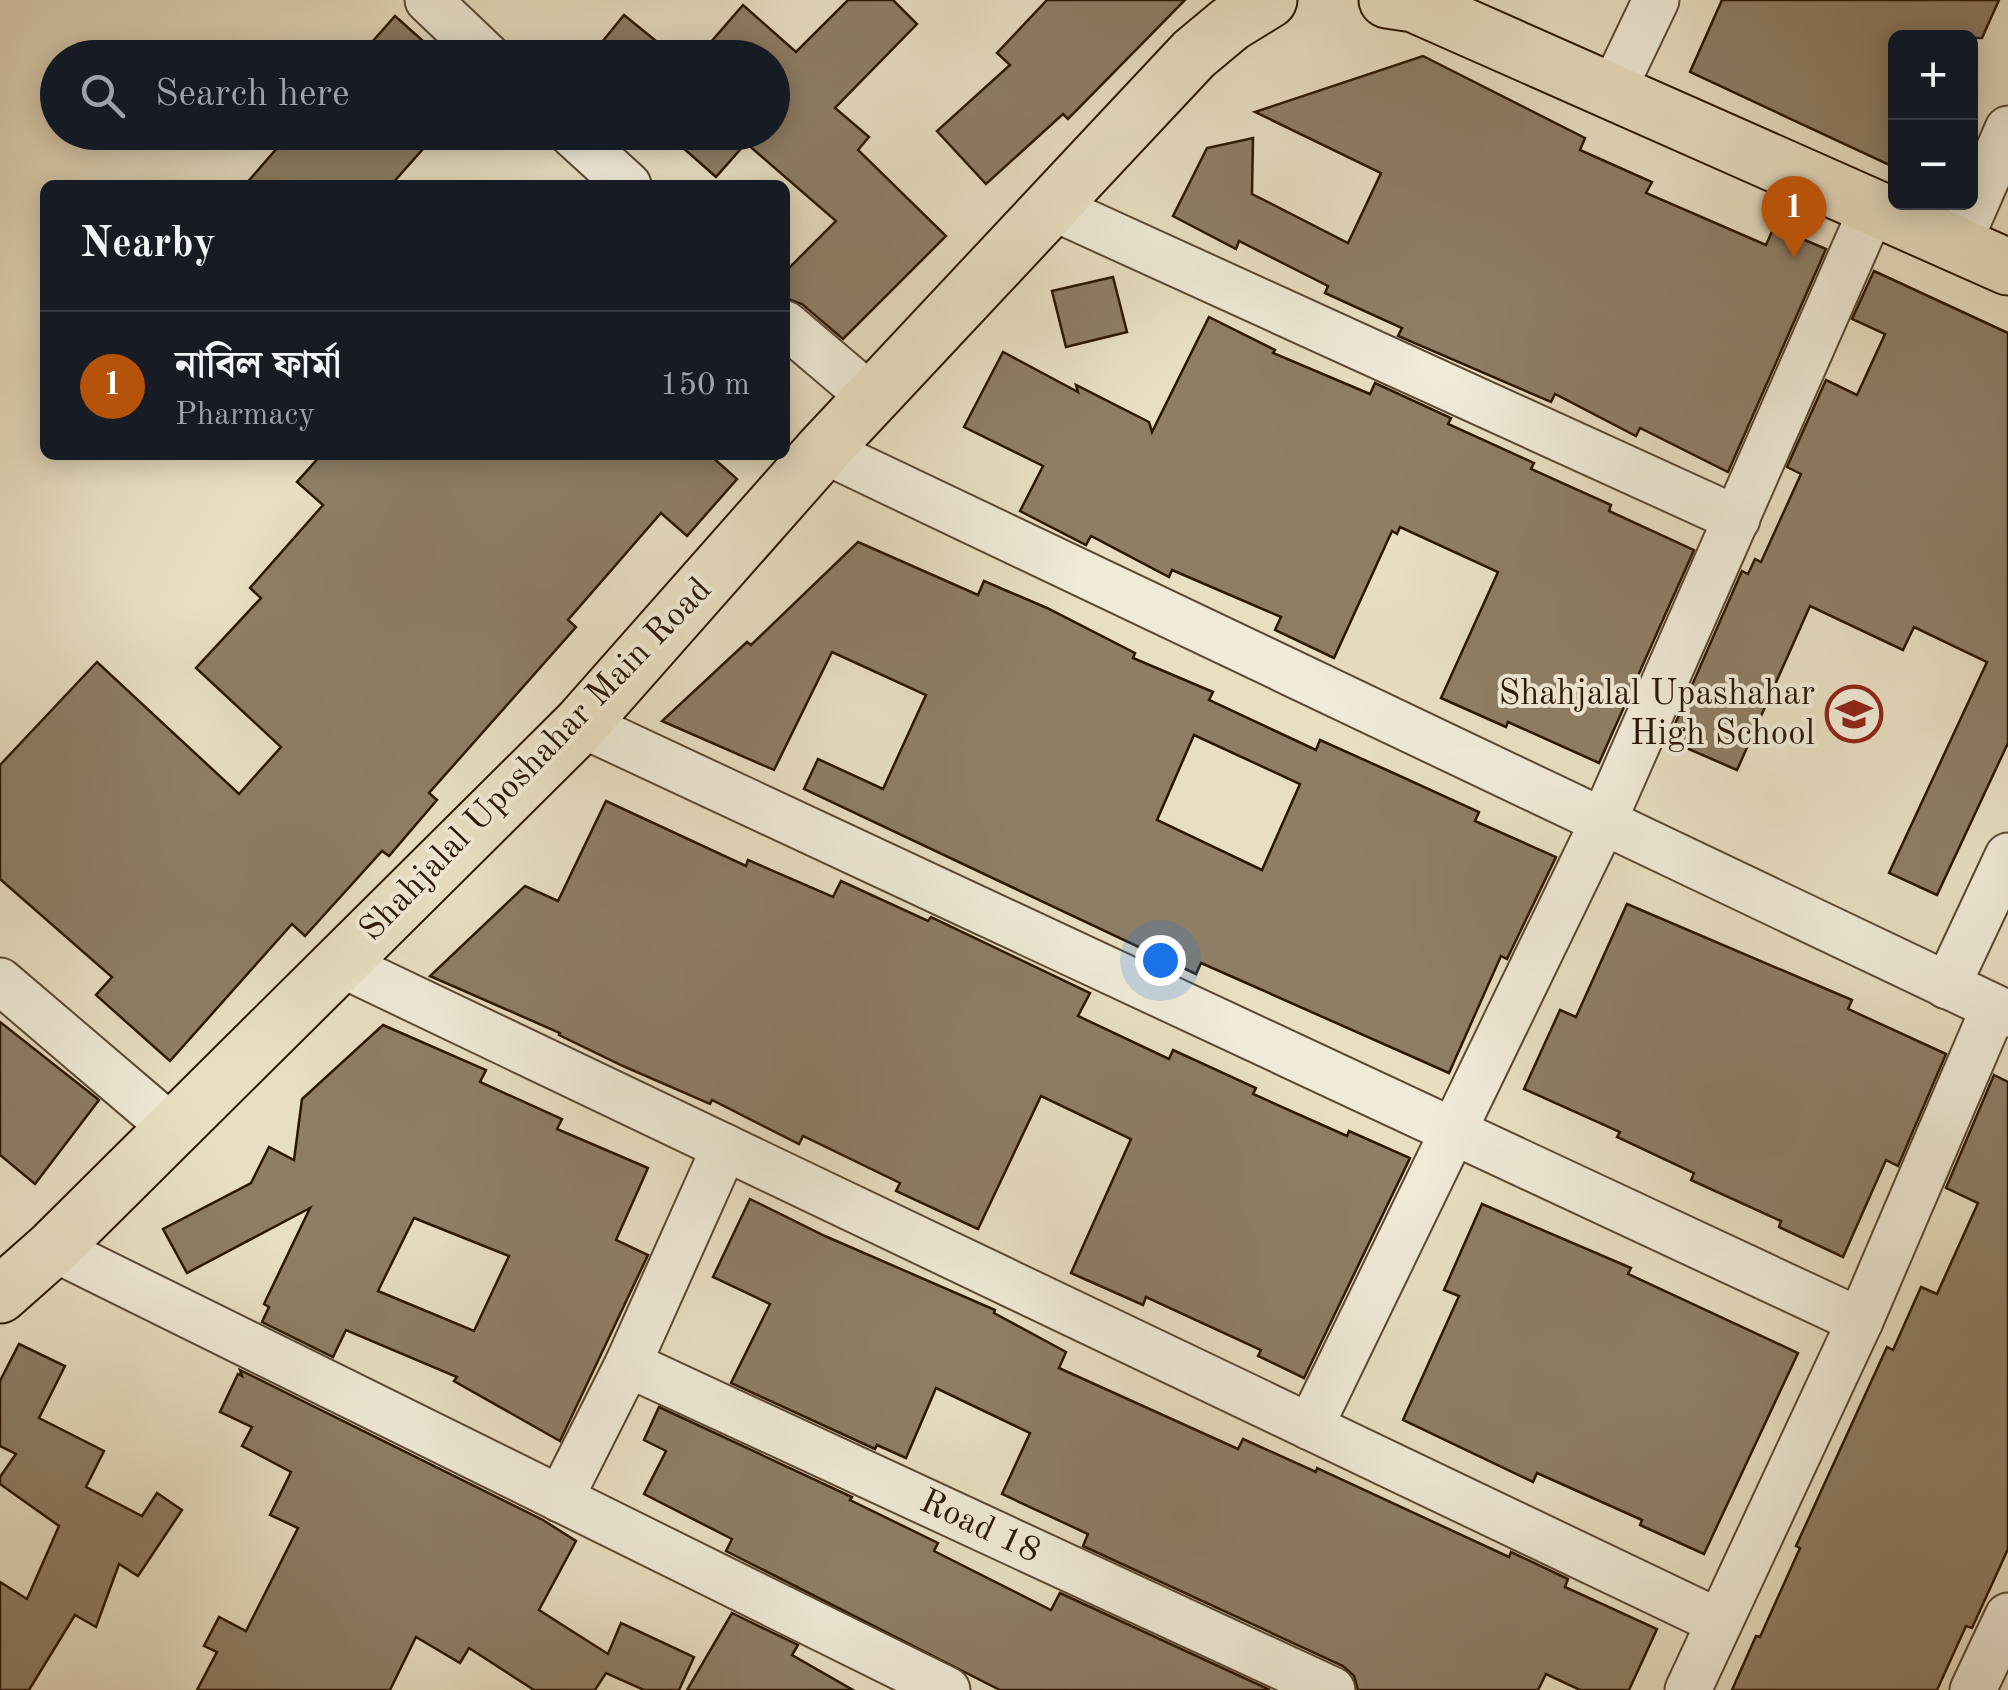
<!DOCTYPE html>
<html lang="en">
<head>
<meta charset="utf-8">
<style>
	body { margin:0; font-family:"Old Standard TT","Noto Serif Bengali",serif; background:#242831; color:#f1f3f6 }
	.controls { position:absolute; right:30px; top:30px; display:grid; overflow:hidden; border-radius:15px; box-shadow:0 5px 25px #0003 }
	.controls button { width:90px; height:90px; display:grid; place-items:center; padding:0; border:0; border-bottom:2px solid #363941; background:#171b24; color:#f1f3f6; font:50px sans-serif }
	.you { position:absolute; left:1160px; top:960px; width:35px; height:35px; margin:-25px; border:8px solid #fff; border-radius:50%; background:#1a73e8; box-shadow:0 0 0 15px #1a73e833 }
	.badge { display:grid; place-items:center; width:65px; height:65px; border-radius:50%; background:#b45309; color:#fff; font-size:32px; font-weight:700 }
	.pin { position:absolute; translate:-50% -82px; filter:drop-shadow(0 2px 5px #0008) }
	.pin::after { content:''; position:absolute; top:52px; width:35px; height:30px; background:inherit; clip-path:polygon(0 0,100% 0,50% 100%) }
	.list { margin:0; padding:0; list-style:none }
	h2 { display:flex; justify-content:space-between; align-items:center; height:130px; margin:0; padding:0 40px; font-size:42px }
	h2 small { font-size:32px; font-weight:400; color:#9ea1a6 }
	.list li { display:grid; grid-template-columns:65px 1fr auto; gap:30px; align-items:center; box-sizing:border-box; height:150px; padding:0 40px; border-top:2px solid #363941 }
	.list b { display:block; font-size:38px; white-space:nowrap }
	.list p { margin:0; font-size:32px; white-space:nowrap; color:#9ea1a6 }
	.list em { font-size:32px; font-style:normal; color:#9ea1a6 }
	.icon { flex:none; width:55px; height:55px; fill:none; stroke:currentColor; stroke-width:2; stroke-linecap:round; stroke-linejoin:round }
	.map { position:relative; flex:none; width:2008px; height:1690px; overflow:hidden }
	.search { position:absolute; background:#171b24; box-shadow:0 5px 25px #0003; left:40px; top:40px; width:750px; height:110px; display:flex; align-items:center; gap:25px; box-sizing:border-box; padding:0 35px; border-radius:55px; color:#9ea1a6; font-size:38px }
	.panel { position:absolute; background:#171b24; box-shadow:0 5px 25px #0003; left:40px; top:180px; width:750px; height:280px; border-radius:15px }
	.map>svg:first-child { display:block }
</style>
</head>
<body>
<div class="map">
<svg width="2008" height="1690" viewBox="0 0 2008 1690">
	<rect width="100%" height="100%" fill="#e8dec1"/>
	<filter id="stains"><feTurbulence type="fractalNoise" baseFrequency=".002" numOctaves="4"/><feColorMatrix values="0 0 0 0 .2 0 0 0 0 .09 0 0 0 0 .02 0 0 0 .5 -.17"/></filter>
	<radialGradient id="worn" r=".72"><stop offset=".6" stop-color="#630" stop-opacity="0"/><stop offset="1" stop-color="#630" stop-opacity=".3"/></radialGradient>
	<g fill="#8e7e65" stroke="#2c1602" stroke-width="2.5" fill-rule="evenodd">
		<path d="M 848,0 L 893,0 L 917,24 L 835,108 L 869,137 L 858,150 L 946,236 L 843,339 L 802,304 L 785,298 L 785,272 L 836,221 L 746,143 L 716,177 L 665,132 L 772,132 L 772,58 L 697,58 L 743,5 L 796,52 Z"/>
		<path d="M 1047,0 L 1185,0 L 1068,119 L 1063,114 L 986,184 L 937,131 L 1010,65 L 997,53 Z"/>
		<path d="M 1722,0 L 1999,0 L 1982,38 L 1896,38 L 1896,168 L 1690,72 Z"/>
		<path d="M 624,15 L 677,58 L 589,58 Z"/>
		<path d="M 395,16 L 442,58 L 358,58 Z"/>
		<path d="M 1423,56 L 1585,138 L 1580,150 L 1652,182 L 1646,193 L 1766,245 L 1774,227 L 1826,249 L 1728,472 L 1640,428 L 1636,436 L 1555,394 L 1551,402 L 1398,336 L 1402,328 L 1325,293 L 1328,286 L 1239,241 L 1236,249 L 1173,216 L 1207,148 L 1253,138 L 1252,194 L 1348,243 L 1381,173 L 1255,112 Z"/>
		<path d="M 291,132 L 438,132 L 391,185 L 245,185 Z"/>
		<path d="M 1874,271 L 2008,333 L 2008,743 L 1937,895 L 1889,873 L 1987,662 L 1914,627 L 1903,650 L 1810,606 L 1737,770 L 1668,740 L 1742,571 L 1748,574 L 1755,559 L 1761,562 L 1801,474 L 1787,467 L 1826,380 L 1857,395 L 1885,334 L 1852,319 Z"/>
		<path d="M 1113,277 L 1127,332 L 1066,347 L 1052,291 Z"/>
		<path d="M 1209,317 L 1275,350 L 1273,353 L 1370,394 L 1375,383 L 1451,418 L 1448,424 L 1534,463 L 1531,469 L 1611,505 L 1609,511 L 1694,550 L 1599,763 L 1508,722 L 1506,727 L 1441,698 L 1498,572 L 1400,527 L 1397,534 L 1392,531 L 1334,658 L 1275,630 L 1281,617 L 1172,570 L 1169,577 L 1091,536 L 1086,545 L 1020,511 L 1043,466 L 964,427 L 1003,352 L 1078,392 L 1076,385 L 1149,422 L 1152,432 Z"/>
		<path d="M 321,455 L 710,455 L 737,479 L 687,536 L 661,513 L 568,620 L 576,627 L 429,793 L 437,800 L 389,856 L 382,851 L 305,936 L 292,924 L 170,1061 L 96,995 L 112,977 L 0,879 L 0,765 L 97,662 L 239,794 L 281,747 L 196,668 L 261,598 L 250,588 L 323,505 L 297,482 Z"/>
		<path d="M 858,542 L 978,595 L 984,581 L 1047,608 L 1135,653 L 1133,658 L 1213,692 L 1209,700 L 1316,750 L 1320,740 L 1389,771 L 1479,812 L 1475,821 L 1556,857 L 1507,959 L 1501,956 L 1449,1073 L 1201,963 L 1196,974 L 804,789 L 818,759 L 883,789 L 926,695 L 832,652 L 774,770 L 662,721 L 747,642 L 751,645 ZM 1194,735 L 1300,784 L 1262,870 L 1157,820 Z"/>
		<path d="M 606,801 L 746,866 L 748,860 L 833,897 L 841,881 L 928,921 L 931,917 L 1090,993 L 1078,1016 L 1169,1059 L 1173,1050 L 1256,1088 L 1253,1094 L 1347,1136 L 1349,1131 L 1410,1158 L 1304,1378 L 1258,1356 L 1261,1350 L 1146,1297 L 1143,1305 L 1071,1273 L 1131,1139 L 1041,1096 L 978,1229 L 896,1191 L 900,1183 L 803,1136 L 799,1144 L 712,1100 L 710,1104 L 623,1066 L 559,1035 L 560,1033 L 430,976 L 525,886 L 558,901 Z"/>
		<path d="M 1627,904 L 1852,1000 L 1848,1009 L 1946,1054 L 1898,1166 L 1886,1160 L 1843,1257 L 1779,1227 L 1781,1221 L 1691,1180 L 1694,1173 L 1617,1137 L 1620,1132 L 1524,1089 L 1560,1010 L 1576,1017 Z"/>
		<path d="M 0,1022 L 99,1100 L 35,1184 L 0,1155 Z"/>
		<path d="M 383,1025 L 486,1070 L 480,1082 L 562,1119 L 557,1129 L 648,1168 L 616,1240 L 648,1255 L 560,1441 L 454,1381 L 457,1377 L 346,1330 L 333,1357 L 262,1322 L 269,1307 L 264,1304 L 310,1208 L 187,1273 L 163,1229 L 251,1183 L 269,1147 L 294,1160 L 302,1099 ZM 414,1218 L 509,1256 L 474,1331 L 378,1291 Z"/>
		<path d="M 1994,1075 L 2008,1082 L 2008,1549 L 1972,1628 L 1966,1626 L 1937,1690 L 1732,1690 L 1756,1636 L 1760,1637 L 1800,1548 L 1796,1546 L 1887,1347 L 1893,1350 L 1921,1287 L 1937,1294 L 1978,1203 L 1946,1188 Z"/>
		<path d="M 750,1199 L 825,1236 L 995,1310 L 994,1313 L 1066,1352 L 1059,1368 L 1238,1449 L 1243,1439 L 1316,1472 L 1317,1468 L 1509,1557 L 1511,1552 L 1568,1579 L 1565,1587 L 1657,1629 L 1629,1690 L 1580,1690 L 1546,1674 L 1538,1690 L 1358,1690 L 1354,1676 L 1343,1666 L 1083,1546 L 1088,1534 L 1002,1494 L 1030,1433 L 936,1388 L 906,1458 L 877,1445 L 875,1449 L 731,1383 L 770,1304 L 713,1277 Z"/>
		<path d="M 1482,1204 L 1631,1268 L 1628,1274 L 1798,1353 L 1704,1554 L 1640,1525 L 1642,1520 L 1537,1473 L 1533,1482 L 1403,1420 L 1459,1296 L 1444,1290 Z"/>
		<path d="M 19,1344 L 65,1366 L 39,1418 L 104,1451 L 86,1487 L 142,1516 L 157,1493 L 182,1510 L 138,1576 L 119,1564 L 96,1627 L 75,1615 L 29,1690 L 0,1690 L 0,1582 L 27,1599 L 59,1526 L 0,1484 L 0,1477 L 16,1454 L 0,1446 L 0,1381 Z"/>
		<path d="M 240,1370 L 543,1520 L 576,1541 L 539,1610 L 608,1654 L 621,1623 L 694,1657 L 679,1690 L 644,1690 L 606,1673 L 595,1690 L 534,1690 L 469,1648 L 460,1663 L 416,1637 L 390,1690 L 197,1690 L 217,1652 L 204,1646 L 219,1617 L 246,1631 L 298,1528 L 270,1515 L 291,1472 L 242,1446 L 252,1427 L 220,1412 L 238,1374 L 242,1376 Z"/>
		<path d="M 659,1407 L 852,1497 L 850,1500 L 938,1543 L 934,1551 L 1051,1610 L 1060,1593 L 1270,1690 L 1000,1690 L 726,1551 L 732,1539 L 644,1494 L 666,1451 L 644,1440 Z"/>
		<path d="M 732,1613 L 798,1645 L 792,1655 L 853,1690 L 687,1690 Z"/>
	</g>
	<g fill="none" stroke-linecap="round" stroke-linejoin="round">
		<g stroke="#5b4832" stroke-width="49">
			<g id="minor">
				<path d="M 428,0 L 489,58"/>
				<path d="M 1612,92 L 1656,0"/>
				<path d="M 570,132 L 628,185"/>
				<path d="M 1050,206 L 1737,519"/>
				<path d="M 1958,244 L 2008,129"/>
				<path d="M 785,324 L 872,398"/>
				<path d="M 823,450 L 2008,1014"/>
				<path d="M 581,724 L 1860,1321"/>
				<path d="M 341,964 L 1719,1622"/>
				<path d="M 0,981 L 171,1127"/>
				<path d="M 1947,986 L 2008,856"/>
				<path d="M 53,1248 L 947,1690"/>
				<path d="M 628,1364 L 1332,1690"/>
				<path d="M 1310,1427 L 1603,822 L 1873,207"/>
				<path d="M 560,1499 L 628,1364 L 725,1147"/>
				<path d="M 1688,1690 L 1860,1321 L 1994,1008"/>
				<path d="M 1973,1690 L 2008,1616"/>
			</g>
		</g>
		<g stroke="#2c1602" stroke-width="59">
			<g id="primary">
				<path d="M 1387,0 L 1414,4 L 2008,267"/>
				<path d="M 0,1295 L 53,1248 L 581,724 L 823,450 L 1194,54 L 1230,24 L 1269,0"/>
			</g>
		</g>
		<use href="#minor" stroke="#f0ead7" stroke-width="45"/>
		<use href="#primary" stroke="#e8dec1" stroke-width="55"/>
	</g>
	<defs>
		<g id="school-ring" transform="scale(2.875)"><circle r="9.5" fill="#f0ead7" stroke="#8f2418" stroke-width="1.5"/><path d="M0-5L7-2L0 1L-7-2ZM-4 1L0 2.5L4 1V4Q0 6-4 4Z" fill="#8f2418"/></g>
	</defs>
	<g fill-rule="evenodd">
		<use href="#school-ring" x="1854" y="714"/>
	</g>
	<g text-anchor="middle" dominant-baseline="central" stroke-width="8" stroke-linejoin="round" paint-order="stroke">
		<g font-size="35" fill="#2c1602" stroke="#f0ead7" text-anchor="end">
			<text x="1815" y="694">Shahjalal Upashahar<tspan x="1815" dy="40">High School</tspan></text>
		</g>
		<g font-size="35" fill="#2c1602" stroke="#f0ead7">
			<text transform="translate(536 760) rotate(-46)">Shahjalal Uposhahar Main Road</text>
			<text transform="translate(980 1527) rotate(25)">Road 18</text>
		</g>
	</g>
	<rect width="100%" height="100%" filter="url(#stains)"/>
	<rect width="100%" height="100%" fill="url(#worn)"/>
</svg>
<div class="controls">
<button>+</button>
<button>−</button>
</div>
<div class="you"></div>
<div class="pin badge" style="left:1794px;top:258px">1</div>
<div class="search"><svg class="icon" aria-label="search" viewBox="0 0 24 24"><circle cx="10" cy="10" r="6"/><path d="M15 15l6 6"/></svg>Search here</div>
<section class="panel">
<h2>Nearby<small></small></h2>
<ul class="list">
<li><span class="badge">1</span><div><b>নাবিল ফার্মা</b><p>Pharmacy</p></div><em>150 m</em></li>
</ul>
</section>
</div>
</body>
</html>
